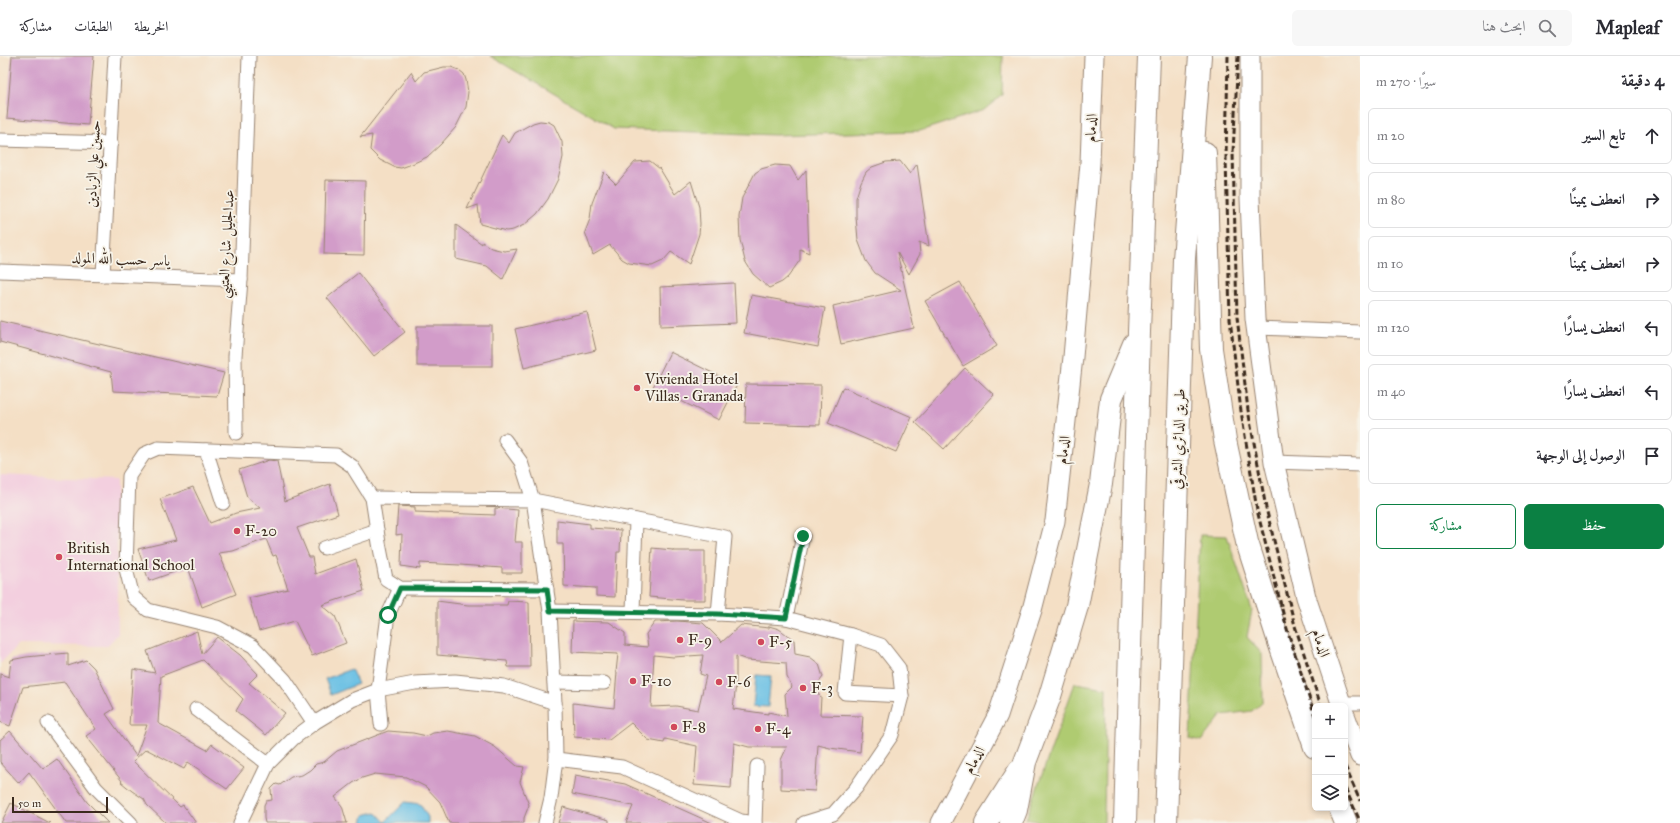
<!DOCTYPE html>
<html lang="ar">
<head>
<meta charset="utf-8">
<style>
	body { margin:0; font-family:"IM FELL Great Primer",Amiri,serif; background:#f7f7f7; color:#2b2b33; direction:rtl }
	.controls { position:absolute; right:12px; bottom:12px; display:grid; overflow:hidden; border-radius:6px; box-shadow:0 2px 6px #0003 }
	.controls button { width:36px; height:36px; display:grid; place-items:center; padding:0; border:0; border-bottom:1px solid #e1e1e2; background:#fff; color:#2b2b33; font:20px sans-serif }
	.scale { position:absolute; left:12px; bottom:10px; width:96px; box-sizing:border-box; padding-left:4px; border:2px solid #3b2a1e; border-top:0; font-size:11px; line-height:14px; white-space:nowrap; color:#3b2a1e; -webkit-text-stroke:3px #f7f3e8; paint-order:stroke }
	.stop { position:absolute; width:12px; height:12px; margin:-9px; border:3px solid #0b8043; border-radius:50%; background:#fff }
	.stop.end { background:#0b8043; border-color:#fff; box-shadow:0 1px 4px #0008 }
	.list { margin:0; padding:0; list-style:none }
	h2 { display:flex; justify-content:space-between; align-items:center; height:52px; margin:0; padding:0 16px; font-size:17px }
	h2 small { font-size:13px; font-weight:400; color:#7c7c81 }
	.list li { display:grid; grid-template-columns:26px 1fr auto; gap:12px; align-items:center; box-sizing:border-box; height:56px; margin:0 8px 8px; padding:0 8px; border:1px solid #e1e1e2; border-radius:6px }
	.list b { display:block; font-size:15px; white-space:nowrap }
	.list em { font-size:13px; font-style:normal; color:#7c7c81 }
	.actions { display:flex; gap:8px; padding:12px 16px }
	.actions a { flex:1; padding:9px 0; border:1px solid #0b8043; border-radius:6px; text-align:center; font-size:14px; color:#0b8043 }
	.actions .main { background:#0b8043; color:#fff }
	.icon { flex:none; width:22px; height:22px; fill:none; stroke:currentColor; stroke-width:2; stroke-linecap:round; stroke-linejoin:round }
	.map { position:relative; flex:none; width:1360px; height:767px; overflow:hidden; direction:ltr }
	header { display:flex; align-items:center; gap:24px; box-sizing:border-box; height:56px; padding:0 20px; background:#fff; border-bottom:1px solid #e1e1e2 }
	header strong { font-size:19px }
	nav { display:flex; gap:22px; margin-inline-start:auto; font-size:14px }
	.search { width:280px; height:36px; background:#f7f7f7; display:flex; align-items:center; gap:10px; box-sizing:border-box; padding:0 14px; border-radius:6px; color:#7c7c81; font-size:15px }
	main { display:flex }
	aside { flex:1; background:#fff }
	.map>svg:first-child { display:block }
</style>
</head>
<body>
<header>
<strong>Mapleaf</strong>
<div class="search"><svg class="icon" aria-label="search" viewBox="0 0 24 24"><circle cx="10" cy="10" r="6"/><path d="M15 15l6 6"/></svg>ابحث هنا</div>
<nav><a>الخريطة</a><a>الطبقات</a><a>مشاركة</a></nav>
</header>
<main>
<aside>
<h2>4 دقيقة<small>سيرًا · 270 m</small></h2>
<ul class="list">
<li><svg class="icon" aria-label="ahead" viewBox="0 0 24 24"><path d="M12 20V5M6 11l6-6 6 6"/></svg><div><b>تابع السير</b></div><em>20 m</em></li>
<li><svg class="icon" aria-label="right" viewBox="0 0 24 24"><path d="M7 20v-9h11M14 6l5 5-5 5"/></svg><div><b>انعطف يمينًا</b></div><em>80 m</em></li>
<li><svg class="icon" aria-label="right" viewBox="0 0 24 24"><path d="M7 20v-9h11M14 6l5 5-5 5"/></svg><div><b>انعطف يمينًا</b></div><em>10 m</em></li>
<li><svg class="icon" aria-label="left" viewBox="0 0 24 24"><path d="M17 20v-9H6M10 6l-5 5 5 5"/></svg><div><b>انعطف يسارًا</b></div><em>120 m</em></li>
<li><svg class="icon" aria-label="left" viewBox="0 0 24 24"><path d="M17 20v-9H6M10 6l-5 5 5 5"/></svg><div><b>انعطف يسارًا</b></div><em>40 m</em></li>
<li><svg class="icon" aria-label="arrive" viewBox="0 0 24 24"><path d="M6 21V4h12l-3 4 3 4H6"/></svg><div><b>الوصول إلى الوجهة</b></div></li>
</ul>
<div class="actions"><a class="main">حفظ</a><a>مشاركة</a></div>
</aside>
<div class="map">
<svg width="1360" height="767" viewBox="0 0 1360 767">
	<rect width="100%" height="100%" fill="#f7f3e8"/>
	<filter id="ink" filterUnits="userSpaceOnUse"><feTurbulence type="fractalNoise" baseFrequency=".025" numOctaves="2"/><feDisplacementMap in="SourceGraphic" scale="8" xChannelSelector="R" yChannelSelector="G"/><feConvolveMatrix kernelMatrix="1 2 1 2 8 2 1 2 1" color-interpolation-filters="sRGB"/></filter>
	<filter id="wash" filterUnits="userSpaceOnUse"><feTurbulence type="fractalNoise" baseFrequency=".012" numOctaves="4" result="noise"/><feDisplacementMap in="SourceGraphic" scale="16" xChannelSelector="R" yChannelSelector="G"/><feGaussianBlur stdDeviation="0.9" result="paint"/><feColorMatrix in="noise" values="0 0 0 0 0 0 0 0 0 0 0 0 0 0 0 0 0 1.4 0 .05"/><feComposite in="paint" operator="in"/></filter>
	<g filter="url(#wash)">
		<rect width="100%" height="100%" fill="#f4dfc5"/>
		<path fill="#f3cfdf" d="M 0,419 L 116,424 L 118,578 L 107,590 L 18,589 L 0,608 Z"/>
		<g fill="#afcb71" stroke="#757a48">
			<path d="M 490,0 L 1003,0 L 1002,39 L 984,54 L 920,75 L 775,79 L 614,73 Z"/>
			<path d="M 1200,479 L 1227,480 L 1252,554 L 1247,581 L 1262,598 L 1263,645 L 1252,655 L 1222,659 L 1201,685 L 1190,682 Z"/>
			<path d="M 1075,627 L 1106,632 L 1104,767 L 1045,767 L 1026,763 Z"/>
		</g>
		<g fill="#67bfe4" stroke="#517481">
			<path d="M 351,613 L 358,628 L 331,639 L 325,623 Z"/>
			<path d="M 756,619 L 771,620 L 768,651 L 753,650 Z"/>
			<path d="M 405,746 L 420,748 L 428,761 L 428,767 L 362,767 L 364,759 L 376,756 L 385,766 Z"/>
		</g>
		<g id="blocks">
			<g fill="#d29cc9" fill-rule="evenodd">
				<path d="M 12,0 L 94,0 L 88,69 L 7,62 Z"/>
				<path d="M 444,11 L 451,11 L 459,14 L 464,18 L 466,24 L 468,36 L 466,51 L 456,71 L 441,88 L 427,101 L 412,108 L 401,112 L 394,111 L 380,104 L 370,94 L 372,79 L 360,81 L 411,16 L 416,25 L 424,16 Z"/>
				<path d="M 540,65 L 549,66 L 554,69 L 562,86 L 563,101 L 558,123 L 548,143 L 537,158 L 524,169 L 513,174 L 506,175 L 480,168 L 478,149 L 467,153 L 502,79 L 509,87 L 515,77 L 533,67 Z"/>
				<path d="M 650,105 L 660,113 L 675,138 L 691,125 L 699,151 L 700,168 L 699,178 L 689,208 L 671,196 L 663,205 L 652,210 L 629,207 L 622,203 L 610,189 L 593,199 L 585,176 L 590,163 L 592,147 L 604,116 L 616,128 L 635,106 Z"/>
				<path d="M 900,105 L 910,118 L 917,108 L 929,190 L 919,186 L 920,198 L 909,218 L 897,196 L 914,272 L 841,288 L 833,250 L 901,234 L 875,217 L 866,205 L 858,184 L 856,161 L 856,142 L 861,126 L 866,116 L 872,111 L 886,106 Z"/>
				<path d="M 775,109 L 790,110 L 798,124 L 806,114 L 809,197 L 800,193 L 800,204 L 788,221 L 782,226 L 769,232 L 753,218 L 745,205 L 740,184 L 739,161 L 742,142 L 755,117 L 761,113 Z"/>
				<path d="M 326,124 L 365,125 L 364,199 L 324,198 Z"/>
				<path d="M 456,169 L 482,188 L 482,186 L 491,192 L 504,195 L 517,193 L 503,223 L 487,210 L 456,203 Z"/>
				<path d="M 358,217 L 405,276 L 374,300 L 327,242 Z"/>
				<path d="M 960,226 L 997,290 L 963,310 L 925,245 Z"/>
				<path d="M 734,227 L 736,267 L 661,270 L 660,231 Z"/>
				<path d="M 751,239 L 825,252 L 818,291 L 744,277 Z"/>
				<path d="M 587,256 L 596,294 L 524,312 L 515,273 Z"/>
				<path d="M 0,265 L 224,317 L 217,340 L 113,335 L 111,316 L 0,286 Z"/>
				<rect x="417" y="270" width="75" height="40"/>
				<path d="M 670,296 L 737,329 L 719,364 L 653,331 Z"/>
				<path d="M 965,312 L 994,339 L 944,393 L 915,366 Z"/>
				<path d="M 746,328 L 821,329 L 820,369 L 745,367 Z"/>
				<path d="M 843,331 L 912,361 L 896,396 L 828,367 Z"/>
				<path d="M 269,404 L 277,405 L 285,445 L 330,428 L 338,458 L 297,472 L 309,501 L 312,501 L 315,518 L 356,503 L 364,535 L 322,549 L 335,560 L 346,587 L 312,600 L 295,565 L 259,575 L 249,542 L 288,533 L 276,499 L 273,500 L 266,483 L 233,495 L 219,497 L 236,538 L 202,551 L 188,511 L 149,525 L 138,493 L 176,484 L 160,443 L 193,431 L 210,467 L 236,457 L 260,452 L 247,441 L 239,414 Z"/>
				<path d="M 398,450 L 415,451 L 415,456 L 495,459 L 495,452 L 518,454 L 515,486 L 522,486 L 522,517 L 502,517 L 502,512 L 460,509 L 420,507 L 420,513 L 401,510 L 402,478 L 396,479 Z"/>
				<path d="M 557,464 L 590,468 L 590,472 L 621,474 L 620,496 L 617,496 L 615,541 L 596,540 L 596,532 L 564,530 L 563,488 L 557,488 Z"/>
				<path d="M 652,492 L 673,494 L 673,495 L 705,495 L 705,544 L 683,544 L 649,541 Z"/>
				<path d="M 437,545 L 468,549 L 507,549 L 508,545 L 529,546 L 530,611 L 508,611 L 507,605 L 437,599 Z"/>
				<path d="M 573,565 L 609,566 L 625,577 L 625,589 L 648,591 L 646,578 L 655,566 L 677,565 L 703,567 L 722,586 L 741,569 L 769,572 L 769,570 L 779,573 L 794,584 L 795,598 L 810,601 L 819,608 L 823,621 L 814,633 L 821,641 L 820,659 L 863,660 L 860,696 L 830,692 L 818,689 L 815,735 L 781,733 L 781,704 L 787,691 L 749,691 L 734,687 L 731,732 L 694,729 L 697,690 L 665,683 L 664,687 L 648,684 L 631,667 L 609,684 L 574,681 L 573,647 L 614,652 L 617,616 L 616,616 L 618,598 L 572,596 ZM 654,599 L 673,601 L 703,599 L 700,618 L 706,620 L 698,654 L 676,650 L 651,651 ZM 736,600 L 747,604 L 786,607 L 787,621 L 792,631 L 785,638 L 787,660 L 768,656 L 768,658 L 733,653 L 736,628 Z"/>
				<path d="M 197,575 L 202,598 L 217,581 L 240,599 L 258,618 L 249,627 L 285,657 L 266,679 L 236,655 L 243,643 L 203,604 L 161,620 L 158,667 L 207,694 L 212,688 L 244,712 L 227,733 L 188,706 L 184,713 L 146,693 L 133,705 L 180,751 L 183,749 L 196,767 L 166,767 L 147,749 L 144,743 L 132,735 L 121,726 L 122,725 L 86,680 L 96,673 L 65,626 L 23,631 L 10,670 L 0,666 L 0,618 L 9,621 L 11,604 L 26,601 L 68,597 L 68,610 L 86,604 L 94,612 L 114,653 L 106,658 L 136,700 L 147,669 L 129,669 L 133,613 L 155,617 L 147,595 Z"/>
				<path d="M 10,675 L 43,713 L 57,703 L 87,746 L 108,767 L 66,767 L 29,716 L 19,727 L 0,706 L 0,684 Z"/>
				<path d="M 388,675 L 413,677 L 427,680 L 433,677 L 448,675 L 475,680 L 495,691 L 517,710 L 524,711 L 520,726 L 529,749 L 524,762 L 524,767 L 449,767 L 440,746 L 426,731 L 406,721 L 375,718 L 362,722 L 353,727 L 335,741 L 342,750 L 347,767 L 265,767 L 264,762 L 264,749 L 266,745 L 272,744 L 271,733 L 276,728 L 280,729 L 291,721 L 302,719 L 310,714 L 316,708 L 324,706 L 337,695 Z"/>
				<path d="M 575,719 L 625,728 L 712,767 L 626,767 L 633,750 L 572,738 Z"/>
				<path d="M 11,747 L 50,767 L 1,767 Z"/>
				<path d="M 563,751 L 609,764 L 609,767 L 558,767 Z"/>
			</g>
		</g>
	</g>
	<g filter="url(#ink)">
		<use href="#blocks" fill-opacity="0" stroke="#988472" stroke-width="1"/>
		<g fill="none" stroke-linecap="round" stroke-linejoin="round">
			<g stroke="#988472" stroke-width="15">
				<g id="street">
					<path d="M 0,84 L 111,87"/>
					<path d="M 0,215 L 241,224"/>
					<path d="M 103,219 L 115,0"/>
					<path d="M 1257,272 L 1360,276"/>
					<path d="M 236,377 L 235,300 L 241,224 L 249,0"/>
					<path d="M 505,384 L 521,406 L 533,444 L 550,555 L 555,647 L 556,703 L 551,742 L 545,767"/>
					<path d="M 206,394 L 223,447"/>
					<path d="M 1274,406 L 1360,409"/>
					<path d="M 372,442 L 533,444 L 725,481 L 718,558"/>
					<path d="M 324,492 L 377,474"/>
					<path d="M 550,555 L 718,558 L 786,562 L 851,579 L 881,589 L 899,612 L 902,640 L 892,679 L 856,732 L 833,758 L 804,767"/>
					<path d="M 633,556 L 636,464"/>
					<path d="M 786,562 L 803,480"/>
					<path d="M 851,579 L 845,637 L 902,640"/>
					<path d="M 554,626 L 604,627"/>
					<path d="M 1340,647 L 1360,647"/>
					<path d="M 196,653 L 268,708"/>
					<path d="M 48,667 L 96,732 L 131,767"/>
					<path d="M 314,667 L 285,624 L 253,590 L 217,571 L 148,554 L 133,541 L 126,513 L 129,420 L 144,398 L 158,392 L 336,399 L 352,410 L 372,442 L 379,487 L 386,523 L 400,532 L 547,533"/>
					<path d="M 381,668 L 378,634 L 388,559 L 400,532"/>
					<path d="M 556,703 L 622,711 L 741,765 L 755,767"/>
					<path d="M 240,767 L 268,708 L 294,682 L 314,667 L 352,644 L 378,634 L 415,627 L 455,625 L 504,630 L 555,647"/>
					<path d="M 755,767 L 757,710"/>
				</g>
			</g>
			<g stroke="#988472" stroke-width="21">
				<g id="secondary">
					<path d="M 1250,0 L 1250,142 L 1255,263 L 1274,406 L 1306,541 L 1342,650"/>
					<path d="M 1345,659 L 1360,700"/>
					<path d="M 941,767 L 998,659 L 1032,554 L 1055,465 L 1073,301 L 1090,107 L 1094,0"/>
				</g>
			</g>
			<g stroke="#988472" stroke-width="24">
				<g id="highway">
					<path d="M 1205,97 L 1211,293 L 1225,384 L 1247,486 L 1279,586 L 1315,691"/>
					<path d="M 1340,752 L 1346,767"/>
					<path d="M 986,767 L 1019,715"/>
					<path d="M 1011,767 L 1016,754 L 1025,706 L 1050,640 L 1077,550 L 1101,428 L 1111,343 L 1134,288"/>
					<path d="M 1125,767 L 1139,276 L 1149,0"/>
					<path d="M 1166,767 L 1184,203 L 1200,0"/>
				</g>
			</g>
			<use href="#street" stroke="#fff" stroke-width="13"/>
			<use href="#secondary" stroke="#fff" stroke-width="19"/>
			<use href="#highway" stroke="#fff" stroke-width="22"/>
			<g stroke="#3b2a1e" stroke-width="3" stroke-dasharray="6 3" stroke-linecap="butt">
				<path d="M 1228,0 L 1226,102 L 1230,263 L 1241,355 L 1257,454 L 1287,573 L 1315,660"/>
				<path d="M 1238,0 L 1233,96 L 1237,261 L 1248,354 L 1266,452 L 1295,570 L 1321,650"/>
				<path d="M 1345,710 L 1360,745"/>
				<path d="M 1345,732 L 1360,765"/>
			</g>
		</g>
	</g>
	<g fill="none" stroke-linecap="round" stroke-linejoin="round" filter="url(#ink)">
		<path stroke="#0b8043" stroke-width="5" d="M 388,559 L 400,532 L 547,533 L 550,555 L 718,558 L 786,562 L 803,480"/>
	</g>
	<g fill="#d1495b" stroke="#f7f3e8" stroke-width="1.5">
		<circle cx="637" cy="332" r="4"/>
		<circle cx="237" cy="475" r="4"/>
		<circle cx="59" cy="501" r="4"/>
		<circle cx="680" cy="584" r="4"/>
		<circle cx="761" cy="586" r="4"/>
		<circle cx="633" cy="625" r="4"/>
		<circle cx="719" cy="626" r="4"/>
		<circle cx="803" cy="632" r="4"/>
		<circle cx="674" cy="671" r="4"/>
		<circle cx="758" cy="673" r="4"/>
	</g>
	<g text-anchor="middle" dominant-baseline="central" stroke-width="3.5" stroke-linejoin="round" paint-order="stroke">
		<g font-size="15" fill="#3b2a1e" stroke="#f7f3e8">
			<text transform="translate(1091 72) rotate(-88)">الدمام</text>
			<text transform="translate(93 108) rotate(-87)">حسين علي الزبادين</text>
			<text transform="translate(226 188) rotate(-87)">عبدالجليل شارع العتيبي</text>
			<text transform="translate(121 203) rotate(2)">ياسر حسب الله المولد</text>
			<text transform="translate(1178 383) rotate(-88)">طريق الدائري الشرقي</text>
			<text transform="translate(1063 394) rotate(-84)">الدمام</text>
			<text transform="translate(1321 587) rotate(72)">الدمام</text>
			<text transform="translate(974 704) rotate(-62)">الدمام</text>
		</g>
		<g font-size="15" fill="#3b2a1e" stroke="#f7f3e8" text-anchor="start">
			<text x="645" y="323">Vivienda Hotel<tspan x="645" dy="17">Villas - Granada</tspan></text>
			<text x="245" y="475">F-20</text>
			<text x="67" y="492">British<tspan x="67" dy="17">International School</tspan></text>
			<text x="688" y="584">F-9</text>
			<text x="769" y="586">F-5</text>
			<text x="641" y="625">F-10</text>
			<text x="727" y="626">F-6</text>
			<text x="811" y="632">F-3</text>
			<text x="682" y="671">F-8</text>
			<text x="766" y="673">F-4</text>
		</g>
	</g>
</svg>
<div class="controls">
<button>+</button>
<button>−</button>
<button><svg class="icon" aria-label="layers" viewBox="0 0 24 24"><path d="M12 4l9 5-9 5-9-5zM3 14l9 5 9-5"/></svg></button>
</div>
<div class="scale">50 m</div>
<div class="stop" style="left:388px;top:559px"></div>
<div class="stop end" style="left:803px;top:480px"></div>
</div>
</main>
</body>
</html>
